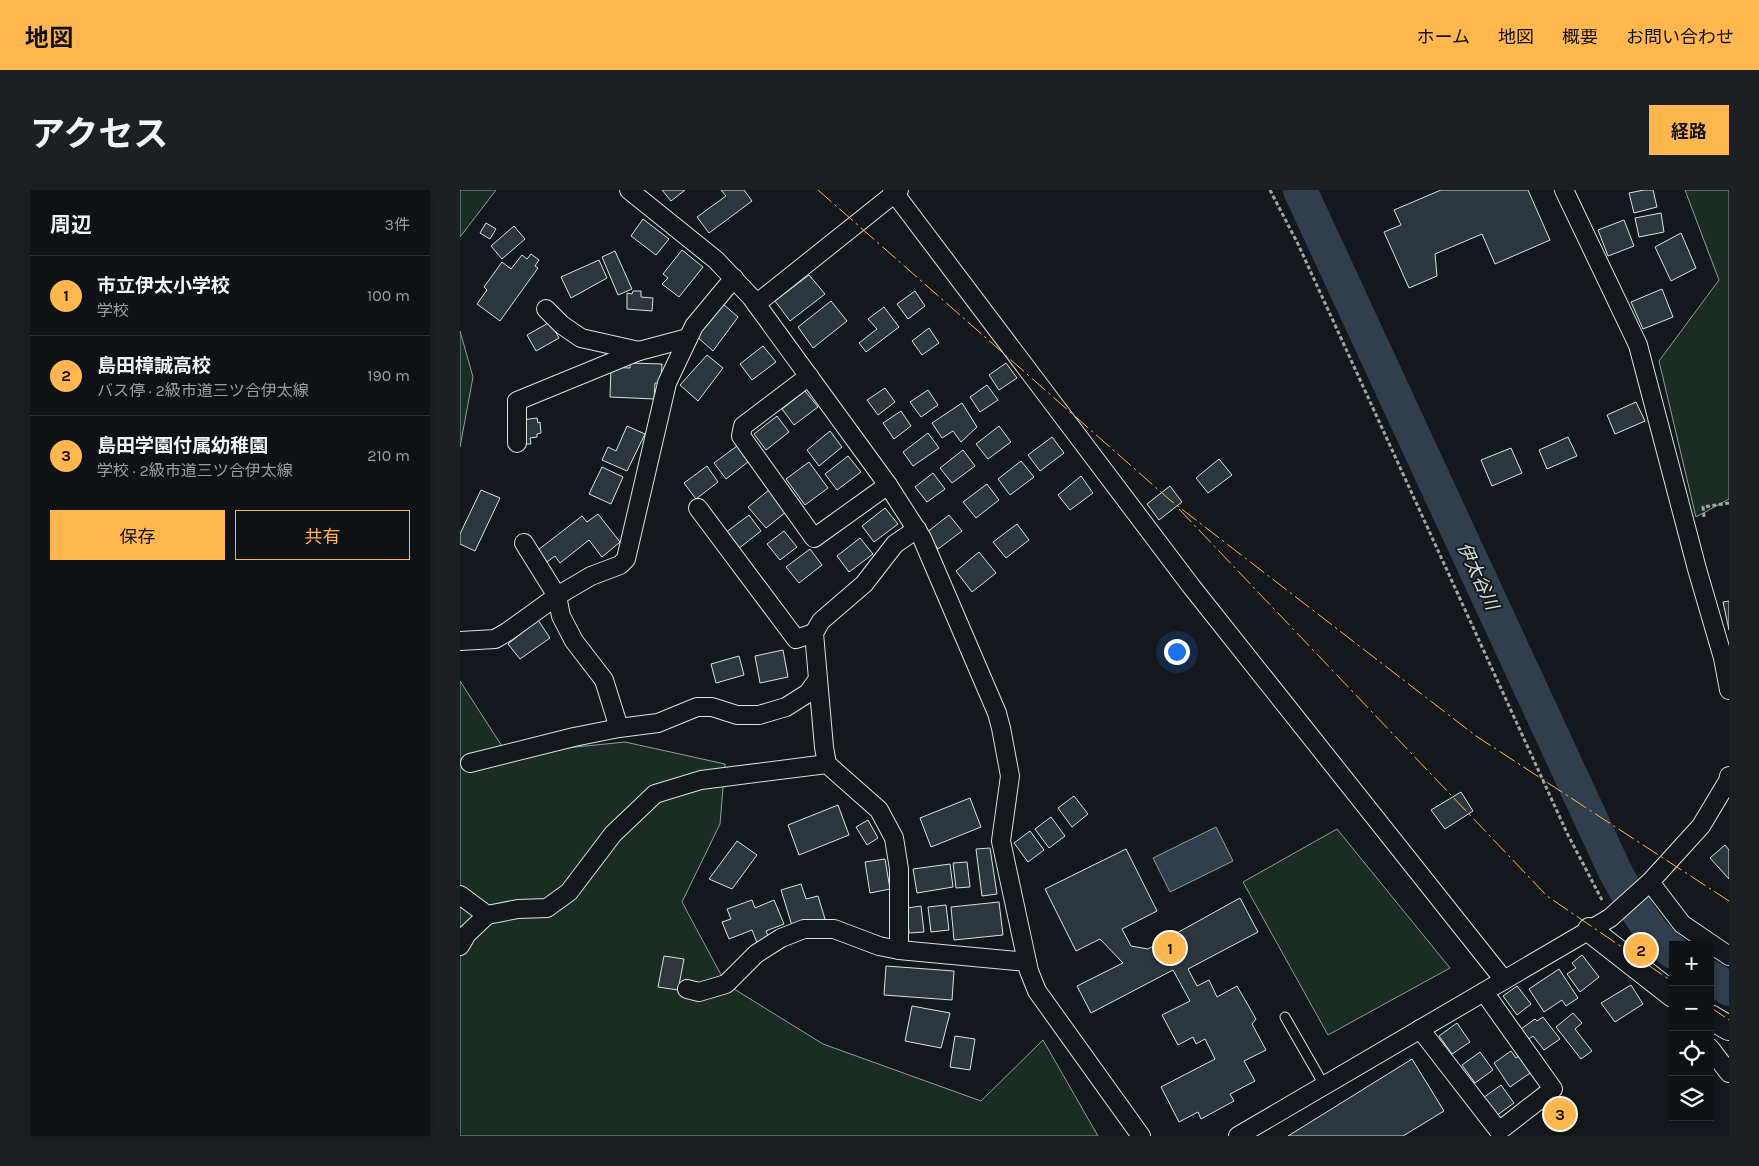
<!DOCTYPE html>
<html lang="ja">
<head>
<meta charset="utf-8">
<style>
	body { margin:0; font-family:Karla,"Noto Sans JP",sans-serif; background:#1d2022; color:#f1f3f6 }
	.controls { position:absolute; right:15px; bottom:15px; display:grid; overflow:hidden; border-radius:0px; box-shadow:0 2px 8px #0003 }
	.controls button { width:45px; height:45px; display:grid; place-items:center; padding:0; border:0; border-bottom:1px solid #2f3234; background:#0f1215; color:#f1f3f6; font:25px sans-serif }
	.you { position:absolute; left:716px; top:461px; width:18px; height:18px; margin:-12px; border:4px solid #fff; border-radius:50%; background:#1a73e8; box-shadow:0 0 0 8px #1a73e833 }
	.badge { display:grid; place-items:center; width:32px; height:32px; border-radius:50%; background:#ffb74d; color:#111; font-size:16px; font-weight:700 }
	.pin { position:absolute; translate:-50% -50%; border:2px solid #fff; box-shadow:0 1px 5px #0006 }
	.list { margin:0; padding:0; list-style:none }
	h2 { display:flex; justify-content:space-between; align-items:center; height:65px; margin:0; padding:0 20px; font-size:21px }
	h2 small { font-size:16px; font-weight:400; color:#9b9ea0 }
	.list li { display:grid; grid-template-columns:32px 1fr auto; gap:15px; align-items:center; box-sizing:border-box; height:80px; padding:0 20px; border-top:1px solid #2f3234 }
	.list b { display:block; font-size:19px; white-space:nowrap }
	.list p { margin:0; font-size:16px; white-space:nowrap; color:#9b9ea0 }
	.list em { font-size:16px; font-style:normal; color:#9b9ea0 }
	.actions { display:flex; gap:10px; padding:15px 20px }
	.actions a { flex:1; padding:11px 0; border:1px solid #ffb74d; border-radius:0px; text-align:center; font-size:18px; color:#ffb74d }
	.actions .main { background:#ffb74d; color:#111 }
	.icon { flex:none; width:28px; height:28px; fill:none; stroke:currentColor; stroke-width:2; stroke-linecap:round; stroke-linejoin:round }
	.map { position:relative; flex:none; width:1269px; height:946px; overflow:hidden; border-radius:0px }
	header { display:flex; align-items:center; gap:30px; box-sizing:border-box; height:70px; padding:0 25px; background:#ffb74d; color:#111 }
	header strong { font-size:24px }
	nav { display:flex; gap:28px; margin-inline-start:auto; font-size:18px }
	.intro { display:flex; align-items:center; justify-content:space-between; box-sizing:border-box; height:120px; padding:0 30px }
	h1 { margin:0; font-size:35px }
	.button { padding:12px 22px; border-radius:0px; background:#ffb74d; color:#111; font-size:18px; font-weight:700 }
	main { display:flex; gap:30px; padding:0 30px }
	aside { flex:1; background:#0f1215; border-radius:0px; box-shadow:0 2px 8px #0003 }
	.map>svg:first-child { display:block }
</style>
</head>
<body>
<header>
<strong>地図</strong>
<nav><a>ホーム</a><a>地図</a><a>概要</a><a>お問い合わせ</a></nav>
</header>
<div class="intro"><h1>アクセス</h1><a class="button">経路</a></div>
<main>
<aside>
<h2>周辺<small>3件</small></h2>
<ul class="list">
<li><span class="badge">1</span><div><b>市立伊太小学校</b><p>学校</p></div><em>100 m</em></li>
<li><span class="badge">2</span><div><b>島田樟誠高校</b><p>バス停 · 2級市道三ツ合伊太線</p></div><em>190 m</em></li>
<li><span class="badge">3</span><div><b>島田学園付属幼稚園</b><p>学校 · 2級市道三ツ合伊太線</p></div><em>210 m</em></li>
</ul>
<div class="actions"><a class="main">保存</a><a>共有</a></div>
</aside>
<div class="map">
<svg width="1269" height="946" viewBox="0 0 1269 946">
	<rect width="100%" height="100%" fill="#14181c"/>
	<g fill="#1a2d24" stroke="#939e99">
		<path d="M 0,0 L 36,0 L 0,47 Z"/>
		<path d="M 1225,0 L 1269,0 L 1269,309 L 1236,327 L 1199,171 L 1259,90 Z"/>
		<path d="M 0,141 L 13,187 L 0,257 Z"/>
		<path d="M 0,491 L 47,564 L 165,552 L 265,574 L 260,634 L 222,712 L 266,794 L 363,854 L 521,911 L 583,850 L 638,946 L 0,946 Z"/>
		<path d="M 877,639 L 990,778 L 868,845 L 783,692 Z"/>
	</g>
	<path fill="#2f3f4d" stroke="#939e99" d="M 756,637 L 773,671 L 710,702 L 693,668 Z"/>
	<g fill="none" stroke-linecap="round" stroke-linejoin="round">
		<g stroke="#2f3f4d" stroke-width="34">
			<path d="M 840,0 L 1155,681 C 1171,710 1186,742 1213,762"/>
			<path d="M 1250,787 L 1269,799"/>
		</g>
	</g>
	<g fill="#2c363c" stroke="#d8e6dc">
		<path d="M 202,0 L 225,0 L 211,11 Z"/>
		<path d="M 261,0 L 284,0 L 292,11 L 249,43 L 237,27 L 266,6 Z"/>
		<path d="M 981,0 L 1068,0 L 1090,50 L 1035,74 L 1022,44 L 975,64 L 977,86 L 949,98 L 924,42 L 941,35 L 934,20 Z"/>
		<path d="M 1184,0 L 1193,0 L 1197,17 L 1174,23 L 1169,3 Z"/>
		<path d="M 1201,23 L 1204,42 L 1179,47 L 1175,28 Z"/>
		<path d="M 183,29 L 209,49 L 196,65 L 171,46 Z"/>
		<path d="M 1164,30 L 1174,56 L 1148,66 L 1138,40 Z"/>
		<path d="M 26,33 L 36,39 L 30,49 L 20,43 Z"/>
		<path d="M 54,36 L 65,49 L 42,69 L 31,56 Z"/>
		<path d="M 1221,43 L 1236,78 L 1211,91 L 1195,57 Z"/>
		<path d="M 222,60 L 243,77 L 219,107 L 202,94 L 208,88 L 203,84 Z"/>
		<path d="M 155,61 L 172,99 L 158,105 L 142,67 Z"/>
		<path d="M 71,64 L 79,70 L 75,76 L 78,78 L 40,131 L 17,114 L 27,100 L 24,97 L 42,72 L 51,79 L 62,65 L 67,69 Z"/>
		<path d="M 139,70 L 147,88 L 111,108 L 101,87 Z"/>
		<path d="M 349,85 L 365,104 L 330,131 L 315,111 Z"/>
		<path d="M 1202,99 L 1213,127 L 1183,139 L 1171,112 Z"/>
		<path d="M 173,101 L 181,101 L 181,107 L 193,108 L 192,121 L 167,119 L 167,103 L 172,104 Z"/>
		<path d="M 455,101 L 465,116 L 448,129 L 437,114 Z"/>
		<path d="M 371,111 L 387,131 L 353,158 L 338,137 Z"/>
		<path d="M 263,114 L 278,127 L 253,161 L 235,145 Z"/>
		<path d="M 424,117 L 439,137 L 406,162 L 399,153 L 417,139 L 408,129 Z"/>
		<path d="M 90,132 L 99,148 L 76,161 L 67,145 Z"/>
		<path d="M 469,138 L 479,153 L 462,165 L 452,151 Z"/>
		<path d="M 303,156 L 316,172 L 292,190 L 280,174 Z"/>
		<path d="M 247,165 L 263,178 L 238,211 L 220,195 Z"/>
		<path d="M 170,173 L 202,174 L 201,193 L 195,193 L 194,209 L 150,207 L 151,177 L 170,178 Z"/>
		<path d="M 546,173 L 557,188 L 539,200 L 529,185 Z"/>
		<path d="M 527,195 L 538,210 L 520,222 L 510,207 Z"/>
		<path d="M 425,198 L 435,212 L 418,225 L 407,210 Z"/>
		<path d="M 468,200 L 478,215 L 461,227 L 450,212 Z"/>
		<path d="M 345,201 L 358,217 L 334,235 L 322,219 Z"/>
		<path d="M 1176,212 L 1185,231 L 1155,244 L 1147,225 Z"/>
		<path d="M 502,213 L 517,237 L 501,252 L 493,241 L 482,248 L 472,233 Z"/>
		<path d="M 441,221 L 451,236 L 434,249 L 423,233 Z"/>
		<path d="M 317,226 L 329,242 L 306,260 L 294,244 Z"/>
		<path d="M 77,228 L 78,233 L 80,232 L 81,243 L 77,244 L 77,247 L 70,248 L 71,254 L 64,254 L 62,230 Z"/>
		<path d="M 167,236 L 185,244 L 167,281 L 142,270 L 148,257 L 156,261 Z"/>
		<path d="M 539,236 L 551,252 L 528,269 L 516,254 Z"/>
		<path d="M 370,241 L 382,257 L 359,276 L 347,260 Z"/>
		<path d="M 468,243 L 479,258 L 453,276 L 443,262 Z"/>
		<path d="M 592,247 L 604,263 L 580,281 L 568,265 Z"/>
		<path d="M 1108,247 L 1117,266 L 1087,279 L 1079,260 Z"/>
		<path d="M 277,256 L 288,272 L 266,289 L 254,273 Z"/>
		<path d="M 1051,258 L 1062,283 L 1032,296 L 1021,270 Z"/>
		<path d="M 503,260 L 515,276 L 492,293 L 480,278 Z"/>
		<path d="M 388,266 L 401,282 L 377,300 L 365,284 Z"/>
		<path d="M 759,269 L 772,285 L 748,303 L 736,288 Z"/>
		<path d="M 561,271 L 574,287 L 550,305 L 538,289 Z"/>
		<path d="M 349,272 L 368,298 L 345,315 L 326,289 Z"/>
		<path d="M 247,276 L 258,292 L 236,309 L 224,293 Z"/>
		<path d="M 142,277 L 163,287 L 151,314 L 129,304 Z"/>
		<path d="M 473,283 L 485,299 L 467,312 L 455,297 Z"/>
		<path d="M 621,286 L 633,303 L 610,320 L 598,305 Z"/>
		<path d="M 527,294 L 539,310 L 516,328 L 503,312 Z"/>
		<path d="M 710,296 L 722,312 L 699,330 L 687,314 Z"/>
		<path d="M 21,300 L 40,308 L 15,361 L 0,354 L 0,344 Z"/>
		<path d="M 309,300 L 326,322 L 306,338 L 288,317 Z"/>
		<path d="M 425,318 L 438,334 L 414,352 L 402,336 Z"/>
		<path d="M 138,324 L 160,352 L 142,367 L 129,350 L 100,373 L 95,366 L 87,372 L 78,360 L 122,326 L 127,332 Z"/>
		<path d="M 289,325 L 301,341 L 278,359 L 265,343 Z"/>
		<path d="M 489,325 L 502,341 L 478,359 L 466,343 Z"/>
		<path d="M 557,334 L 569,350 L 546,368 L 533,352 Z"/>
		<path d="M 324,341 L 337,357 L 320,370 L 307,354 Z"/>
		<path d="M 400,348 L 413,364 L 389,382 L 377,366 Z"/>
		<path d="M 350,359 L 362,375 L 339,393 L 326,377 Z"/>
		<path d="M 519,362 L 536,383 L 512,402 L 496,381 Z"/>
		<path d="M 1269,411 L 1269,440 L 1263,412 Z"/>
		<path d="M 78,430 L 90,448 L 60,469 L 48,454 Z"/>
		<path d="M 323,460 L 328,487 L 300,493 L 295,466 Z"/>
		<path d="M 279,466 L 284,485 L 256,493 L 251,474 Z"/>
		<path d="M 1001,602 L 1013,621 L 985,639 L 971,620 Z"/>
		<path d="M 614,606 L 628,624 L 612,637 L 598,618 Z"/>
		<path d="M 510,608 L 521,637 L 471,657 L 460,628 Z"/>
		<path d="M 378,615 L 389,645 L 339,665 L 328,635 Z"/>
		<path d="M 591,627 L 605,646 L 589,658 L 575,639 Z"/>
		<path d="M 408,630 L 418,648 L 407,655 L 396,637 Z"/>
		<path d="M 570,641 L 584,660 L 568,672 L 554,653 Z"/>
		<path d="M 277,651 L 297,665 L 272,699 L 249,689 Z"/>
		<path d="M 1265,655 L 1269,660 L 1269,689 L 1250,668 Z"/>
		<path d="M 530,658 L 537,704 L 522,706 L 516,659 Z"/>
		<path d="M 666,659 L 697,721 L 662,739 L 671,756 L 688,759 L 780,708 L 798,742 L 728,779 L 737,796 L 749,790 L 757,807 L 777,796 L 796,829 L 792,834 L 806,860 L 784,871 L 795,891 L 770,904 L 774,911 L 741,929 L 738,922 L 719,932 L 701,897 L 755,869 L 745,849 L 736,854 L 733,847 L 718,855 L 702,825 L 730,811 L 713,780 L 631,823 L 617,796 L 663,773 L 640,749 L 616,761 L 585,699 Z"/>
		<path d="M 425,669 L 430,699 L 410,703 L 405,672 Z"/>
		<path d="M 507,672 L 510,697 L 496,698 L 493,673 Z"/>
		<path d="M 490,674 L 493,697 L 457,703 L 453,679 Z"/>
		<path d="M 341,694 L 346,709 L 358,706 L 365,729 L 333,739 L 321,700 Z"/>
		<path d="M 292,710 L 295,718 L 314,710 L 324,734 L 306,741 L 310,750 L 298,755 L 292,740 L 269,749 L 262,732 L 271,729 L 267,719 Z"/>
		<path d="M 539,712 L 543,745 L 494,750 L 491,717 Z"/>
		<path d="M 486,715 L 489,740 L 471,742 L 468,717 Z"/>
		<path d="M 461,716 L 464,742 L 449,743 L 447,718 Z"/>
		<path d="M 1122,765 L 1139,787 L 1120,802 L 1107,784 L 1116,778 L 1112,773 Z"/>
		<path d="M 204,766 L 224,769 L 218,800 L 198,797 Z"/>
		<path d="M 426,776 L 494,781 L 492,810 L 424,805 Z"/>
		<path d="M 1099,779 L 1118,808 L 1106,816 L 1102,810 L 1084,822 L 1069,799 Z"/>
		<path d="M 1171,795 L 1183,814 L 1155,832 L 1141,813 Z"/>
		<path d="M 1057,796 L 1071,814 L 1057,825 L 1043,806 Z"/>
		<path d="M 452,816 L 490,823 L 481,858 L 445,851 Z"/>
		<path d="M 1113,823 L 1122,833 L 1115,839 L 1132,861 L 1121,869 L 1096,837 Z"/>
		<path d="M 1083,827 L 1100,849 L 1084,860 L 1073,846 L 1069,849 L 1061,839 L 1075,829 L 1077,831 Z"/>
		<path d="M 997,833 L 1010,852 L 992,864 L 979,846 Z"/>
		<path d="M 495,846 L 515,849 L 510,880 L 490,877 Z"/>
		<path d="M 1051,861 L 1056,868 L 1061,864 L 1073,881 L 1050,897 L 1034,873 Z"/>
		<path d="M 1020,862 L 1033,880 L 1015,893 L 1002,875 Z"/>
		<path d="M 952,869 L 984,921 L 943,946 L 828,946 Z"/>
		<path d="M 1041,895 L 1054,913 L 1036,926 L 1023,908 Z"/>
	</g>
	<g fill="none" stroke-linecap="round" stroke-linejoin="round">
		<g stroke="#d8e6dc" stroke-width="11">
			<path id="lane" d="M 825,827 L 864,895"/>
		</g>
		<g stroke="#d8e6dc" stroke-width="20">
			<g id="street">
				<path d="M 169,0 L 256,70 L 291,107 L 428,295 L 462,348 L 537,523 L 541,538 L 550,586 L 541,651 L 569,781 L 577,801 L 681,946"/>
				<path d="M 432,0 L 731,396 L 1044,790"/>
				<path d="M 1104,0 L 1178,155 L 1237,379 L 1263,468 L 1269,500"/>
				<path d="M 296,114 L 439,0"/>
				<path d="M 86,119 L 102,135 L 121,148 L 179,161"/>
				<path d="M 349,186 L 283,236 L 281,246 L 354,348 L 428,295"/>
				<path d="M 57,253 L 57,211 L 179,161 L 228,148"/>
				<path d="M 238,318 L 336,449 L 354,443"/>
				<path d="M 64,353 L 97,406 L 101,426 L 114,451 L 144,490 L 159,538"/>
				<path d="M 0,451 L 35,449 L 47,442 L 97,406 L 131,386 L 160,375 L 166,369 L 207,193 L 234,136 L 274,88"/>
				<path d="M 358,489 L 364,557 L 367,574 L 419,620 L 434,648 L 439,679 L 439,760"/>
				<path d="M 10,573 L 114,547 L 159,538 L 198,533 L 237,517 L 252,517 L 277,525 L 299,525 L 326,517 L 348,503 L 358,489 L 354,443 L 361,431 L 404,394 L 435,354 L 457,339"/>
				<path d="M 1190,692 L 1222,734 L 1269,766"/>
				<path d="M 0,705 L 27,725"/>
				<path d="M 0,756 L 7,744 L 27,725 L 58,719 L 87,718 L 109,702 L 153,644 L 195,604 L 241,590 L 367,574"/>
				<path d="M 227,799 L 239,802 L 266,794 L 296,764 L 321,748 L 344,739 L 374,739 L 419,756 L 439,760 L 567,772"/>
				<path d="M 960,839 L 1039,941 L 1093,899 L 1024,802"/>
				<path d="M 1250,858 L 1269,883"/>
				<path d="M 778,946 L 1150,728 L 1190,692 L 1241,636 L 1268,591 L 1269,586"/>
			</g>
		</g>
		<g stroke="#d8e6dc" stroke-width="26">
			<g id="secondary">
				<path d="M 1130,740 L 1213,805"/>
				<path d="M 1250,827 L 1269,838"/>
			</g>
		</g>
		<g stroke="#9da8a2" stroke-width="3" stroke-dasharray="4 2.5" stroke-linecap="butt">
			<path d="M 810,0 L 838,54 L 1107,643 L 1143,712"/>
			<path d="M 1244,327 L 1243,317 L 1269,313"/>
		</g>
		<use href="#lane" stroke="#14181c" stroke-width="9"/>
		<use href="#street" stroke="#14181c" stroke-width="18"/>
		<use href="#secondary" stroke="#14181c" stroke-width="24"/>
		<g stroke="#ffb74d" stroke-width="1" stroke-dasharray="18 4 2.5 4" stroke-linecap="butt">
			<path d="M 358,0 L 710,310 L 1016,546 L 1269,711"/>
			<path d="M 719,319 L 1087,706 L 1213,792"/>
			<path d="M 1250,817 L 1269,830"/>
		</g>
	</g>
	<g text-anchor="middle" dominant-baseline="central" stroke-width="4" stroke-linejoin="round" paint-order="stroke">
		<g font-size="18" font-style="italic" fill="#d8e6dc" stroke="#14181c">
			<text transform="translate(1018 386) rotate(65)">伊太谷川</text>
		</g>
	</g>
</svg>
<div class="controls">
<button>+</button>
<button>−</button>
<button><svg class="icon" aria-label="locate" viewBox="0 0 24 24"><circle cx="12" cy="12" r="6"/><path d="M12 2v4M12 18v4M2 12h4M18 12h4"/></svg></button>
<button><svg class="icon" aria-label="layers" viewBox="0 0 24 24"><path d="M12 4l9 5-9 5-9-5zM3 14l9 5 9-5"/></svg></button>
</div>
<div class="you"></div>
<div class="pin badge" style="left:710px;top:758px">1</div>
<div class="pin badge" style="left:1181px;top:760px">2</div>
<div class="pin badge" style="left:1100px;top:924px">3</div>
</div>
</main>
</body>
</html>
